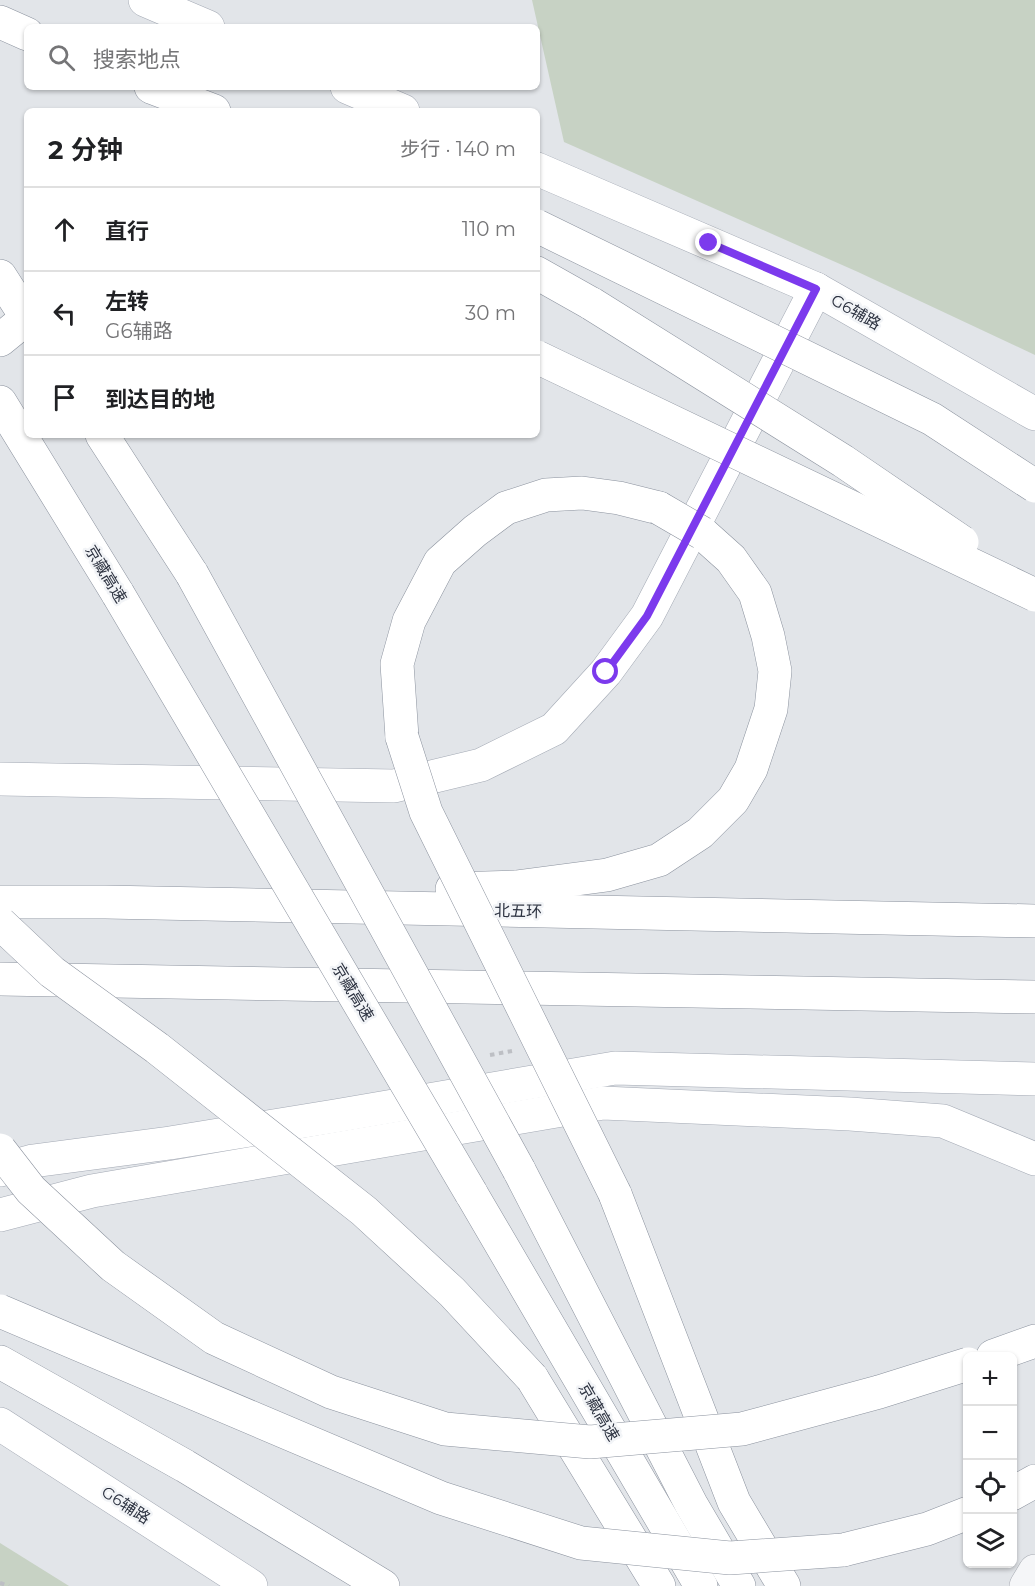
<!DOCTYPE html>
<html lang="zh">
<head>
<meta charset="utf-8">
<style>
	body { margin:0; font-family:Montserrat,"Noto Sans SC",sans-serif; background:#f2f2f2; color:#202124 }
	.controls { position:absolute; right:18px; bottom:18px; display:grid; overflow:hidden; border-radius:9px; box-shadow:0 2px 4px #0004 }
	.controls button { width:54px; height:54px; display:grid; place-items:center; padding:0; border:0; border-bottom:2px solid #e0e0e0; background:#fff; color:#202124; font:30px sans-serif }
	.stop { position:absolute; width:18px; height:18px; margin:-14px; border:4px solid #7c3aed; border-radius:50%; background:#fff }
	.stop.end { background:#7c3aed; border-color:#fff; box-shadow:0 2px 6px #0008 }
	.list { margin:0; padding:0; list-style:none }
	h2 { display:flex; justify-content:space-between; align-items:center; height:78px; margin:0; padding:0 24px; font-size:26px }
	h2 small { font-size:20px; font-weight:400; color:#757577 }
	.list li { display:grid; grid-template-columns:39px 1fr auto; gap:18px; align-items:center; box-sizing:border-box; height:84px; padding:0 24px; border-top:2px solid #e0e0e0 }
	.list b { display:block; font-size:22px; white-space:nowrap }
	.list p { margin:0; font-size:20px; white-space:nowrap; color:#757577 }
	.list em { font-size:20px; font-style:normal; color:#757577 }
	.icon { flex:none; width:33px; height:33px; fill:none; stroke:currentColor; stroke-width:2; stroke-linecap:round; stroke-linejoin:round }
	.map { position:relative; flex:none; width:1035px; height:1586px; overflow:hidden }
	.search { position:absolute; background:#fff; box-shadow:0 2px 4px #0004; left:24px; top:24px; width:516px; height:66px; display:flex; align-items:center; gap:15px; box-sizing:border-box; padding:0 21px; border-radius:9px; color:#757577; font-size:22px }
	.panel { position:absolute; background:#fff; box-shadow:0 2px 4px #0004; left:24px; top:108px; width:516px; height:330px; border-radius:9px }
	.map>svg:first-child { display:block }
</style>
</head>
<body>
<div class="map">
<svg width="1035" height="1586" viewBox="0 0 1035 1586">
	<rect width="100%" height="100%" fill="#e2e5e9"/>
	<g fill="#c7d2c4">
		<path d="M 532,0 L 1035,0 L 1035,355 L 858,272 L 564,142 Z"/>
		<path d="M 0,1543 L 69,1586 L 0,1586 Z"/>
	</g>
	<g fill="none" stroke-linecap="round" stroke-linejoin="round">
		<g stroke="#a8acb3" stroke-width="34">
			<path id="tertiary" d="M 1026,1586 L 1035,1571"/>
		</g>
		<g stroke="#a3a9b4" stroke-width="34">
			<g id="primary">
				<path d="M 145,0 L 208,27"/>
				<path d="M 347,87 L 403,111"/>
				<path d="M 537,169 L 816,289 L 1035,414"/>
				<path d="M 0,779 L 394,786 L 481,765 L 554,729 L 606,672 L 647,616 L 816,289"/>
				<path d="M 0,1170 L 33,1161 L 170,1143 L 335,1116 L 615,1068 L 1035,1079"/>
				<path d="M 0,1215 L 92,1191 L 603,1103 L 850,1114 L 943,1121 L 1035,1159"/>
				<path d="M 0,1424 L 251,1586"/>
			</g>
		</g>
		<g stroke="#8b929e" stroke-width="34">
			<g id="motorway">
				<path d="M 0,22 L 27,34"/>
				<path d="M 151,87 L 214,111"/>
				<path d="M 537,273 L 592,304"/>
				<path d="M 0,276 L 27,318"/>
				<path d="M 0,340 L 27,318"/>
				<path d="M 0,402 L 118,594"/>
				<path d="M 102,435 L 192,574"/>
				<path d="M 402,737 L 397,664 L 409,621 L 440,562 L 475,531 L 506,508 L 546,495 L 582,493 L 619,498 L 659,508"/>
				<path d="M 452,889 L 516,887 L 607,875 L 659,860 L 700,833 L 733,800 L 751,769 L 771,709 L 775,671 L 768,636 L 755,593 L 731,559 L 702,533"/>
				<path d="M 0,902 L 105,902 L 1035,921"/>
				<path d="M 0,979 L 1035,997"/>
				<path d="M 519,1170 L 691,1504 L 739,1586"/>
				<path d="M 471,1193 L 701,1586"/>
				<path d="M 615,1194 L 734,1502 L 784,1586"/>
				<path d="M 993,1356 L 1035,1341"/>
				<path d="M 0,1362 L 185,1466 L 383,1586"/>
				<path d="M 532,1378 L 659,1586"/>
				<path d="M 1012,1494 L 1035,1481"/>
				<path d="M 843,1550 L 927,1529 L 968,1513"/>
			</g>
		</g>
		<g stroke="#bdbfc4" stroke-width="4" stroke-dasharray="4.5 4.5" stroke-linecap="butt">
			<path d="M 490,1055 L 512,1051"/>
			<path d="M 0,1583 L 9,1586"/>
		</g>
		<use href="#tertiary" stroke="#f5f6f8" stroke-width="33"/>
		<use href="#primary" stroke="#fff" stroke-width="33"/>
		<use href="#motorway" stroke="#fff" stroke-width="33"/>
		<g stroke="#8b929e" stroke-width="34" stroke-linecap="butt">
			<g id="motorway-bridge">
				<path d="M 537,226 L 932,419 L 1035,486"/>
				<path d="M 592,304 L 843,461 L 962,542"/>
				<path d="M 537,357 L 1035,595"/>
				<path d="M 659,508 L 702,533"/>
				<path d="M 192,574 L 519,1170"/>
				<path d="M 118,594 L 471,1193"/>
				<path d="M 402,737 L 426,812 L 615,1194"/>
				<path d="M 0,923 L 52,972 L 157,1048 L 364,1211 L 452,1292 L 532,1378"/>
				<path d="M 0,1150 L 31,1190 L 113,1266 L 214,1338 L 331,1392 L 445,1429 L 590,1442 L 742,1429 L 879,1392 L 968,1364"/>
				<path d="M 0,1311 L 441,1498 L 581,1543 L 730,1558 L 843,1550"/>
			</g>
		</g>
		<use href="#motorway-bridge" stroke="#fff" stroke-width="33"/>
	</g>
	<g fill="none" stroke-linecap="round" stroke-linejoin="round">
		<path stroke="#7c3aed" stroke-width="8" d="M 606,672 L 647,616 L 816,289 L 709,243"/>
	</g>
	<g text-anchor="middle" dominant-baseline="central" stroke-width="5" stroke-linejoin="round" paint-order="stroke">
		<g font-size="16" fill="#2c3240" stroke="#f2f4f7">
			<text transform="translate(856 312) rotate(30)">G6辅路</text>
			<text transform="translate(106 574) rotate(59)">京藏高速</text>
			<text transform="translate(518 911) rotate(1)">北五环</text>
			<text transform="translate(353 992) rotate(59)">京藏高速</text>
			<text transform="translate(599 1412) rotate(60)">京藏高速</text>
			<text transform="translate(126 1505) rotate(33)">G6辅路</text>
		</g>
	</g>
</svg>
<div class="controls">
<button>+</button>
<button>−</button>
<button><svg class="icon" aria-label="locate" viewBox="0 0 24 24"><circle cx="12" cy="12" r="6"/><path d="M12 2v4M12 18v4M2 12h4M18 12h4"/></svg></button>
<button><svg class="icon" aria-label="layers" viewBox="0 0 24 24"><path d="M12 4l9 5-9 5-9-5zM3 14l9 5 9-5"/></svg></button>
</div>
<div class="stop" style="left:606px;top:672px"></div>
<div class="stop end" style="left:709px;top:243px"></div>
<div class="search"><svg class="icon" aria-label="search" viewBox="0 0 24 24"><circle cx="10" cy="10" r="6"/><path d="M15 15l6 6"/></svg>搜索地点</div>
<section class="panel">
<h2>2 分钟<small>步行 · 140 m</small></h2>
<ul class="list">
<li><svg class="icon" aria-label="ahead" viewBox="0 0 24 24"><path d="M12 20V5M6 11l6-6 6 6"/></svg><div><b>直行</b></div><em>110 m</em></li>
<li><svg class="icon" aria-label="left" viewBox="0 0 24 24"><path d="M17 20v-9H6M10 6l-5 5 5 5"/></svg><div><b>左转</b><p>G6辅路</p></div><em>30 m</em></li>
<li><svg class="icon" aria-label="arrive" viewBox="0 0 24 24"><path d="M6 21V4h12l-3 4 3 4H6"/></svg><div><b>到达目的地</b></div></li>
</ul>
</section>
</div>
</body>
</html>
